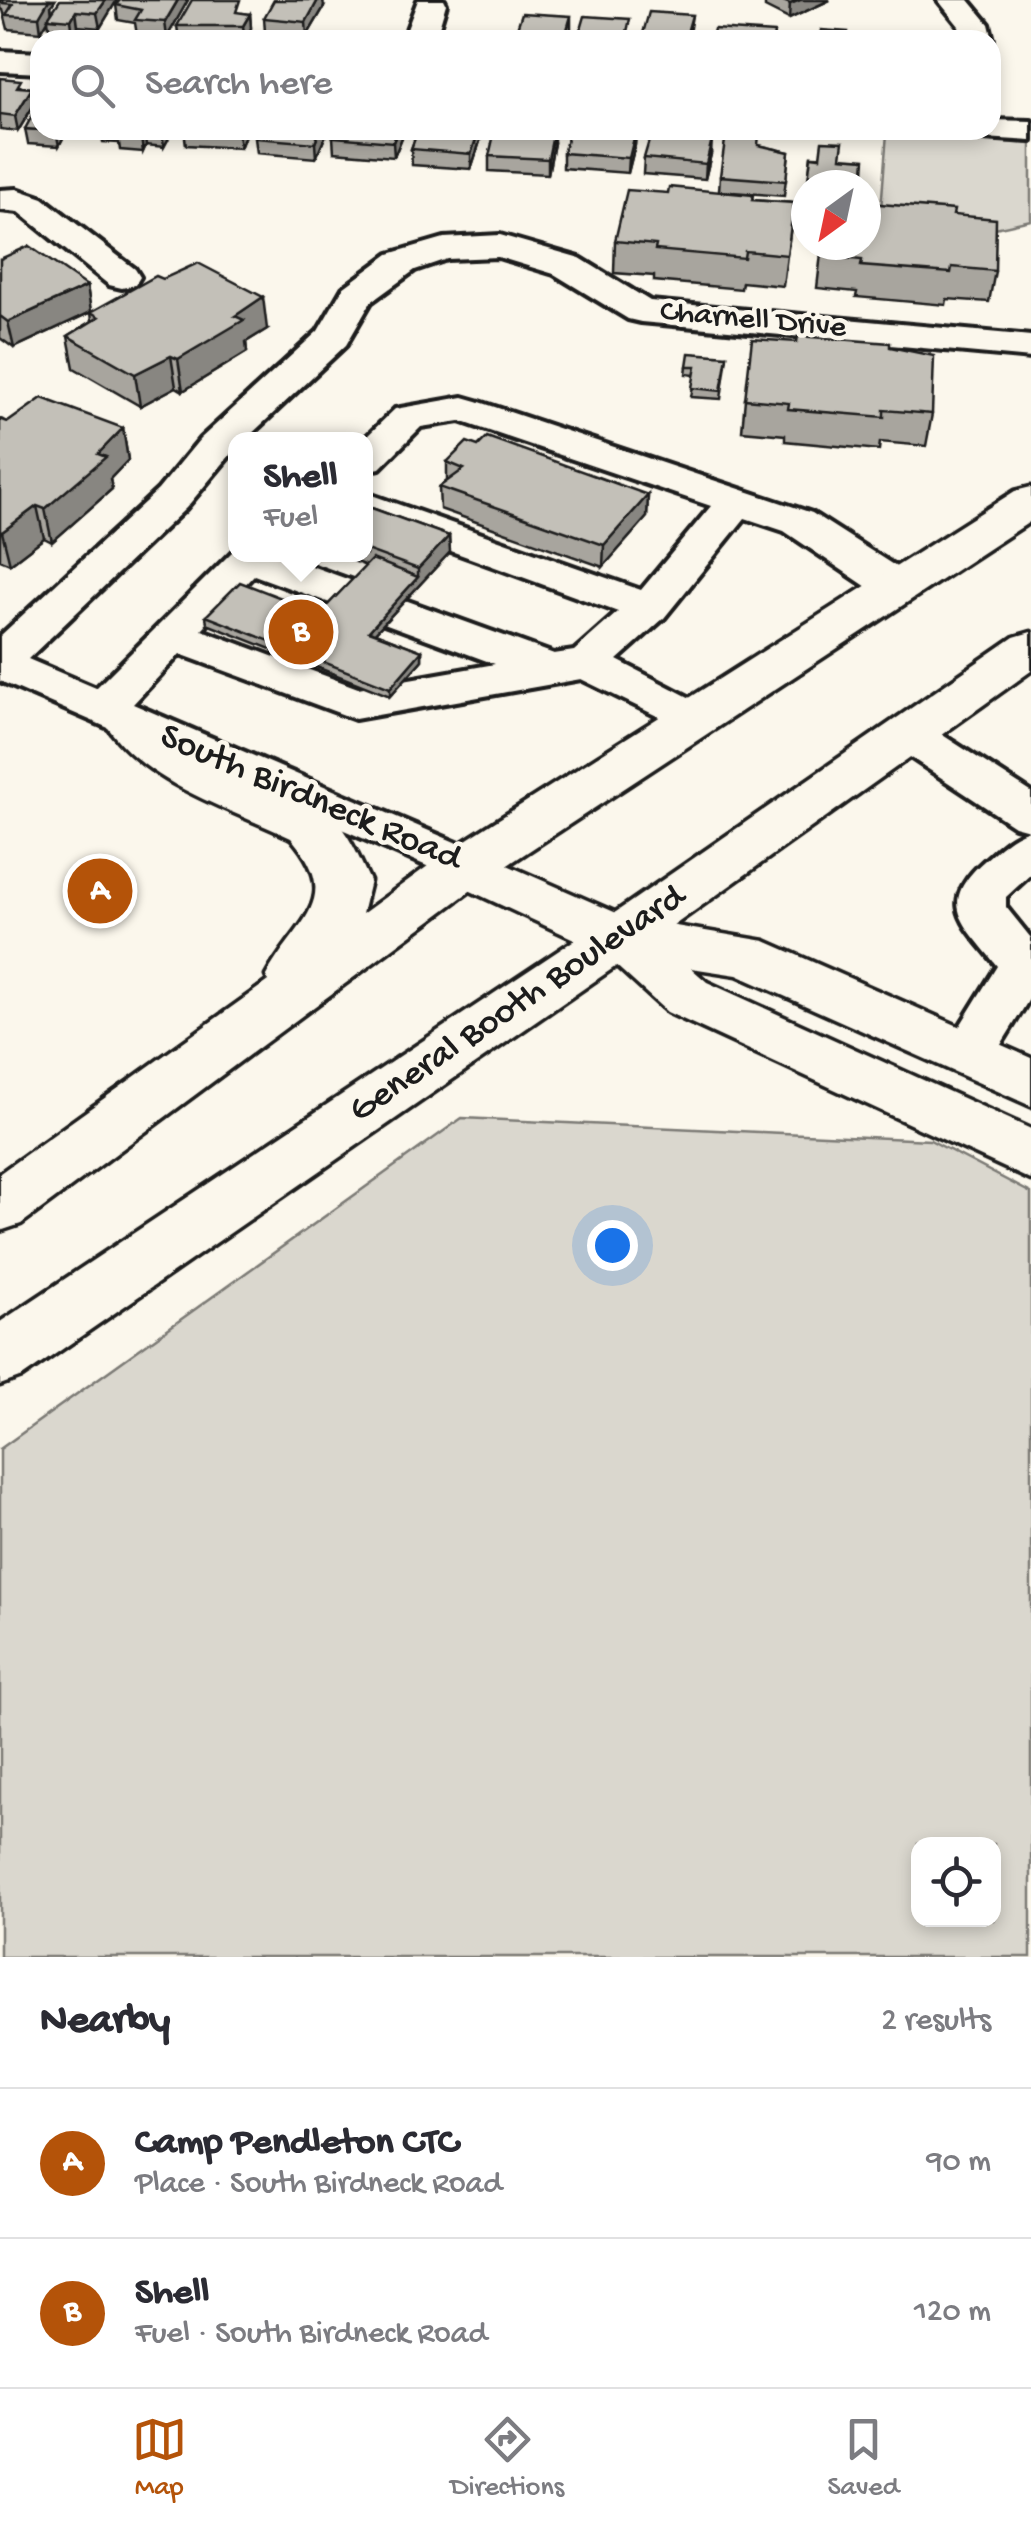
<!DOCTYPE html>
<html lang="en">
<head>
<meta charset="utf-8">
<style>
	body { margin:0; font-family:"Gochi Hand",sans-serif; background:#f7f7f7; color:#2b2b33 }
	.controls { position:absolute; right:30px; bottom:30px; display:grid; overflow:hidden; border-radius:20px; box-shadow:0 5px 15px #0003 }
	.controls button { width:90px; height:90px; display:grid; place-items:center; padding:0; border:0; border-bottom:2px solid #e1e1e2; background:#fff; color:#2b2b33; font:50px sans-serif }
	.compass { position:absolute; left:791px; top:170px; width:90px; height:90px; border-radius:50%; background:#fff; box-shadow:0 5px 15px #0003; rotate:213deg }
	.you { position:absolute; left:612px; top:1245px; width:35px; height:35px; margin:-25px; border:8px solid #fff; border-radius:50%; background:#1a73e8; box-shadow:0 0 0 15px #1a73e833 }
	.badge { display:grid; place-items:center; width:65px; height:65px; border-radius:50%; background:#b45309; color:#fff; font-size:32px; font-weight:700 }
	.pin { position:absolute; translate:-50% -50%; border:5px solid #fff; box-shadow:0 2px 10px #0006 }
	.popup { position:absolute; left:228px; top:432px; width:145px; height:130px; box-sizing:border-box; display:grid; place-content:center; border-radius:20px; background:#fff; filter:drop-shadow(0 2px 8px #0005); font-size:32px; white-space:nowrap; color:#7c7c81 }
	.popup b { font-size:38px; color:#2b2b33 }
	.popup::after { content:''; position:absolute; left:50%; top:100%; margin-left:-20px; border:20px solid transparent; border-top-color:#fff }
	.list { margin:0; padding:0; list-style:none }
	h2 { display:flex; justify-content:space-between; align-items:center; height:130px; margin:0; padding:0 40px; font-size:42px }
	h2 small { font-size:32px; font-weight:400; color:#7c7c81 }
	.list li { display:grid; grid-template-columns:65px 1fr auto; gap:30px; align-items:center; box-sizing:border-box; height:150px; padding:0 40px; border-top:2px solid #e1e1e2 }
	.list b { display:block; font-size:38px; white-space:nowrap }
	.list p { margin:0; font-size:32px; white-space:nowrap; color:#7c7c81 }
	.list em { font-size:32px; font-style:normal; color:#7c7c81 }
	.icon { flex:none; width:55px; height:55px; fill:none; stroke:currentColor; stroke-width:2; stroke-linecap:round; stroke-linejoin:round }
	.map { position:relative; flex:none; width:1031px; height:1957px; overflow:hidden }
	.search { position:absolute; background:#fff; box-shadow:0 5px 15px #0003; left:30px; right:30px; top:30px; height:110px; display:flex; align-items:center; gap:25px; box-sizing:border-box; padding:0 35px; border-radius:30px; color:#7c7c81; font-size:38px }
	.sheet { height:430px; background:#fff }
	nav { display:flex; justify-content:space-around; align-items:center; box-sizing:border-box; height:140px; border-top:2px solid #e1e1e2; background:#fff; font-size:28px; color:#7c7c81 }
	nav a { display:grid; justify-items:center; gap:5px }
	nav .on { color:#b45309 }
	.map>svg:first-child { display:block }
</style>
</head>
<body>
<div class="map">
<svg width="1031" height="1957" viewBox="0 0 1031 1957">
	<rect width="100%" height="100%" fill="#fbf7ec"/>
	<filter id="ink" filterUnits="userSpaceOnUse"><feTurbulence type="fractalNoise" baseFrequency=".01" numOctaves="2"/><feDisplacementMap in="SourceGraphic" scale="20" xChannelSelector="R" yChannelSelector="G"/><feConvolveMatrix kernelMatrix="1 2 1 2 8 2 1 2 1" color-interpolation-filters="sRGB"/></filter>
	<g filter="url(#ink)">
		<g fill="#dad7ce" stroke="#7b7a75" stroke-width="2.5" fill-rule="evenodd">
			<path d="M 887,133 L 1031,144 L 1031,220 L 986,230 L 880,222 Z"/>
			<path d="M 462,1118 L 930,1140 L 1031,1193 L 1031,1957 L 0,1957 L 0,1449 ZM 918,1844 L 994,1844 L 994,1920 L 918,1920 Z"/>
		</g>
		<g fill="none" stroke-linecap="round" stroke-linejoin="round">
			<g stroke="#1c1c1c" stroke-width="8">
				<g id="minor">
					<path d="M 418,0 L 444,0 L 446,4 L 435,40 L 403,40 Z"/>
					<path d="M 938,0 L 969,0 L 989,24 L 993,40 L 991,42 L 961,40 L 959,26 Z"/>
					<path d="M 0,51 L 40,53 L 40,73 L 0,71 Z"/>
					<path d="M 991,120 L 1031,121 L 1031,141 L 968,137 L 963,130 L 991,130 Z"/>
					<path d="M 17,189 L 43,198 L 135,269 L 140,277 L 135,285 L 122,288 L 109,285 L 19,212 L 0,210 L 0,190 Z"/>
					<path d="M 500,235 L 580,258 L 650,301 L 1031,336 L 1031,358 L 641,322 L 628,319 L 554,274 L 498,257 L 447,259 L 415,270 L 371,302 L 346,345 L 245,440 L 236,440 L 236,448 L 186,508 L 28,659 L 96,688 L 236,548 L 236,554 L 278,554 L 554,654 L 574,651 L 618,612 L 366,520 L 366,493 L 641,590 L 711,506 L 460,421 L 421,427 L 380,468 L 366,471 L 363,440 L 395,409 L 463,397 L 477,401 L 812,513 L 912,577 L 918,587 L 912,597 L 897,601 L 882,597 L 784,531 L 745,518 L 664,618 L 617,660 L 708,707 L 714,718 L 708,729 L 692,733 L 581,679 L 355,719 L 180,654 L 133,704 L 483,854 L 490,866 L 483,878 L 466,883 L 0,681 L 0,636 L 158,490 L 200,439 L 318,331 L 343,288 L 389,254 L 444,238 ZM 254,575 L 495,664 L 358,688 L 202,630 Z"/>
					<path d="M 908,718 L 924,723 L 1031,792 L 1031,874 L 1006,897 L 1006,907 L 1031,938 L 1031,996 L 986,1069 L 968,1075 L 950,1069 L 942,1055 L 997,966 C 965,924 935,905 984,861 C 999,848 1010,836 1029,830 L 1014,826 L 892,745 L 885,734 L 892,723 Z"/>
				</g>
			</g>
			<g stroke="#1c1c1c" stroke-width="7">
				<path id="major" d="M 466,847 L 628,918 L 765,941 L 1031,1058 L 1031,1106 L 737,975 L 691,968 L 707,982 L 1031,1129 L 1031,1180 L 667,1012 L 600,951 L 447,880 L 440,866 L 447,852 Z"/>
			</g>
			<g stroke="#1c1c1c" stroke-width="7">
				<g id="highway">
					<path d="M 1031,487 L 1031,521 L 485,880 L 21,1224 L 0,1231 L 0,1173 L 268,981 L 266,976 C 295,921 346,901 291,838 C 228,808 141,783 103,720 L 111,708 C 152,696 163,734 195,751 C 229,769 305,792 330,815 C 349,832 359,858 370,881 L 362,914 L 447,852 L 1015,491 Z"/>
					<path d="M 1031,632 L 1031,671 L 638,951 L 22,1377 L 0,1385 L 0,1322 L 600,923 L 1014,637 Z"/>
				</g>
			</g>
			<use href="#minor" fill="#fbf7ec" fill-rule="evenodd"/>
			<use href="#major" fill="#fbf7ec" fill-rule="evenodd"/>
			<use href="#highway" fill="#fbf7ec" fill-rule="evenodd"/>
		</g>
		<g fill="#a8a59e" stroke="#1c1c1c" stroke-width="2.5">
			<path d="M 0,0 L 55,0 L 51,6 L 52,12 L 117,0 L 100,28 L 78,26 L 73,35 L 50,33 L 48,20 L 41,32 L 8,29 L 3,10 L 0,9 Z"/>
			<path d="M 188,0 L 167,37 L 137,35 L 135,23 L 118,20 L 116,5 Z"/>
			<path d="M 765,0 L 830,0 L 789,19 L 765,7 Z"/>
			<path d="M 324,7 L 307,36 L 265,32 L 264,18 Z"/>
			<path d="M 242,13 L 250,14 L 251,28 L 245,40 L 179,40 L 177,26 Z"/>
			<path d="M 0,78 L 22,87 L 32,88 L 35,103 L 18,131 L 0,129 Z"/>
			<path d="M 25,129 L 40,130 L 67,130 L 59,146 L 28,144 Z"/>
			<path d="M 101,130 L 173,130 L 164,147 L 146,145 L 143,152 L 120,150 L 119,143 L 103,142 Z"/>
			<path d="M 184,130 L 247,130 L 240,148 L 186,145 Z"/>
			<path d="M 259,130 L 328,130 L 316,158 L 257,153 L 255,138 Z"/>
			<path d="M 336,130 L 405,130 L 394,157 L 334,152 L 333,137 Z"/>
			<path d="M 418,130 L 481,130 L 481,138 L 471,169 L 412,165 L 411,149 Z"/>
			<path d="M 636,130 L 635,145 L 628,173 L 563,168 L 563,153 Z"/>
			<path d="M 554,143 L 548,174 L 489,171 L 489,156 Z"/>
			<path d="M 758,145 L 789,152 L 784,196 L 719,191 L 720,176 Z"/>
			<path d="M 711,154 L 705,179 L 643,174 L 644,158 Z"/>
			<path d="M 811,156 L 841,157 L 863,185 L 808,185 Z"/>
			<path d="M 753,200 L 794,203 L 783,286 L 742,282 L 741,289 L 654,281 L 654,276 L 614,273 L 615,241 Z"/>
			<path d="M 953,215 L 995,271 L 989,302 L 947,299 L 946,305 L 856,297 L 857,292 L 817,288 L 822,245 Z"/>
			<path d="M 0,259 L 87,286 L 91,312 L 14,348 L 0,338 Z"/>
			<path d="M 91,312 L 267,329 L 246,342 L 247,352 L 183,391 L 176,387 L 140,406 L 74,368 L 68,336 L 92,321 Z"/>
			<path d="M 890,347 L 932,414 L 926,446 L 880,442 L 879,450 L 785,441 L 785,435 L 742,431 L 745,399 Z"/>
			<path d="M 727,356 L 721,399 L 691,397 L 695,375 L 686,374 L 687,366 Z"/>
			<path d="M 0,419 L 8,422 L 123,428 L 128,460 L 110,479 L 112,489 L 52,542 L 44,538 L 10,564 L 0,560 Z"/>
			<path d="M 447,462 L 648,495 L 647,517 L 603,567 L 440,509 L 439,487 L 447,481 Z"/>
			<path d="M 366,506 L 449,536 L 450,552 L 375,633 L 422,651 L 422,660 L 390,696 L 207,624 L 206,616 L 320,613 L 366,566 L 336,554 L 366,554 Z"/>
		</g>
		<g fill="#888681" stroke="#1c1c1c" stroke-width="2.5">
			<path d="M 44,0 L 55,0 L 51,6 L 52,14 L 48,18 L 48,20 L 41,32 L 39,17 Z"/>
			<path d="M 106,0 L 117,0 L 100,28 L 97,13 Z"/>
			<path d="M 178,0 L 188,0 L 167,37 L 165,22 Z"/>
			<path d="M 318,0 L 323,0 L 324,7 L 307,36 L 306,22 Z"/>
			<path d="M 800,0 L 830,0 L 789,19 L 790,4 Z"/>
			<path d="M 76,11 L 78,26 L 73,35 L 71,20 Z"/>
			<path d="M 250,14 L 251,28 L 245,40 L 243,26 Z"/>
			<path d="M 692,15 L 688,40 L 685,40 Z"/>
			<path d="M 571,16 L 571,31 L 568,40 L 564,40 Z"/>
			<path d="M 32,88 L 35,103 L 18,131 L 15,116 Z"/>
			<path d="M 56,130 L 67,130 L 59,146 L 56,131 Z"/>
			<path d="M 144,130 L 146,145 L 143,152 L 141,137 Z"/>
			<path d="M 163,130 L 173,130 L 164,147 L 162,132 Z"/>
			<path d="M 239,130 L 247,130 L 240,148 L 238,133 Z"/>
			<path d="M 320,130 L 328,130 L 316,158 L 315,143 Z"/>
			<path d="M 398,130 L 405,130 L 394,157 L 393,142 Z"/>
			<path d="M 479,130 L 481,130 L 481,138 L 471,169 L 471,154 Z"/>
			<path d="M 554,130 L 554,143 L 548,174 L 548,159 Z"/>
			<path d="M 636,130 L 635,145 L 628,173 L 629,158 Z"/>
			<path d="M 712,139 L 711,154 L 705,179 L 706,164 Z"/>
			<path d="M 87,286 L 91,312 L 14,348 L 8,322 Z"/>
			<path d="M 263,297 L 267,329 L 246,342 L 247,352 L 183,391 L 178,359 L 235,316 Z"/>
			<path d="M 171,356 L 176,387 L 140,406 L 135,374 Z"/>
			<path d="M 123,428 L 128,460 L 110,479 L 112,489 L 52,542 L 45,509 Z"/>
			<path d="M 648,495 L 647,517 L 603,567 L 604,545 Z"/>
			<path d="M 37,506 L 44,538 L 10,564 L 2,532 Z"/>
			<path d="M 449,536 L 450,552 L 369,639 L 369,631 L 418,577 L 418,569 Z"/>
			<path d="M 422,651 L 422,660 L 390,696 L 390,688 Z"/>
		</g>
		<g fill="#c3c0b8" stroke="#1c1c1c" stroke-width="2.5">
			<path d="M 4,0 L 49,0 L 39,17 L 6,15 L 13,4 L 2,3 Z"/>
			<path d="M 60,0 L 106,0 L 97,13 L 76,11 L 71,20 L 48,18 Z"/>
			<path d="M 120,0 L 178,0 L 165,22 L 135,20 L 141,10 L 116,5 Z"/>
			<path d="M 192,0 L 240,0 L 236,12 L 250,14 L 243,26 L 177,26 Z"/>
			<path d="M 274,0 L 318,0 L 306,22 L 264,18 Z"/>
			<path d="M 781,0 L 800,0 L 790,4 Z"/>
			<path d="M 649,12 L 692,15 L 685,40 L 649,40 L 642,37 Z"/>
			<path d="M 522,13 L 571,16 L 564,40 L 513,40 Z"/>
			<path d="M 585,16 L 630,19 L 625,40 L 578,40 Z"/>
			<path d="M 714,29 L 774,33 L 773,40 L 711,40 Z"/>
			<path d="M 821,30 L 848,32 L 847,40 L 789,40 L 789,37 L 819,40 Z"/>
			<path d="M 865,37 L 910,40 L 864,40 Z"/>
			<path d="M 0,78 L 21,80 L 17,87 L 32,88 L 15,116 L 0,114 Z"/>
			<path d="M 40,101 L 40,130 L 25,129 Z"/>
			<path d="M 120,130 L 163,130 L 162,132 L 144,130 L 141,137 L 117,135 Z"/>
			<path d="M 192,130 L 239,130 L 238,133 Z"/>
			<path d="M 259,130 L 320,130 L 315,143 L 255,138 Z"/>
			<path d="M 336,130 L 398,130 L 393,142 L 333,137 Z"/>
			<path d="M 418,130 L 479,130 L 471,154 L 411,149 Z"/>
			<path d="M 495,130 L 554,130 L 548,159 L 489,156 Z"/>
			<path d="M 570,130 L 636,130 L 629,158 L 563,153 Z"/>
			<path d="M 726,133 L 759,135 L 758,145 L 789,152 L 786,181 L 720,176 Z"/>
			<path d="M 651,134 L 712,139 L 706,164 L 644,158 Z"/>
			<path d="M 822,141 L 843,142 L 841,157 L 865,159 L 863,185 L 808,180 L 811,156 L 820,157 Z"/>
			<path d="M 669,187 L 753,195 L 752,200 L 794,203 L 787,255 L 745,251 L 744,258 L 655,250 L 656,245 L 615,241 L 627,190 L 668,193 Z"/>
			<path d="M 867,203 L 954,210 L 953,215 L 996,219 L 995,271 L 952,267 L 951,273 L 861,266 L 862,260 L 821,256 L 822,245 L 866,245 L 866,209 Z"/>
			<path d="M 29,246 L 87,286 L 8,322 L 0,316 L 0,259 Z"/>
			<path d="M 198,263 L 263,297 L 235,316 L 244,320 L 178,359 L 171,356 L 135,374 L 68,336 L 99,317 L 91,312 L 156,276 L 163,279 Z"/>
			<path d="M 798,336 L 890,343 L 890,347 L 934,356 L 932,414 L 884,410 L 884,417 L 788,409 L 789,403 L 745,399 L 752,339 L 797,342 Z"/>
			<path d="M 689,353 L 727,356 L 721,391 L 692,388 L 696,366 L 687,366 Z"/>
			<path d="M 42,398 L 123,428 L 98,454 L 106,457 L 45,509 L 37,506 L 2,532 L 0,531 L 0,419 L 8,422 Z"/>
			<path d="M 487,437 L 648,495 L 604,545 L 439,487 L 464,469 L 447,462 L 467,442 L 478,446 Z"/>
			<path d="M 366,506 L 449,536 L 418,569 L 366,550 Z"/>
			<path d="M 372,559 L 418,577 L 369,631 L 422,651 L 390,688 L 206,616 L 240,582 L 320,613 Z"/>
		</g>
	</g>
	<g text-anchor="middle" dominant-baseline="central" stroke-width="9" stroke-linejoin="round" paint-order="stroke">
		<g font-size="32" fill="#1c1c1c" stroke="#fbf7ec">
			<text transform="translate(753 321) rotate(5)">Charnell Drive</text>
		</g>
		<g font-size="38" fill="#1c1c1c" stroke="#fbf7ec">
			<text transform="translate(310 799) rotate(23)">South Birdneck Road</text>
			<text transform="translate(518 1005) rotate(-34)">General Booth Boulevard</text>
		</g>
	</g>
</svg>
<div class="controls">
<button><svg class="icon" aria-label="locate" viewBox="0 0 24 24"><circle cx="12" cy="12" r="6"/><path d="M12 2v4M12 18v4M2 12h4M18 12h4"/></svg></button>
</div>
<svg class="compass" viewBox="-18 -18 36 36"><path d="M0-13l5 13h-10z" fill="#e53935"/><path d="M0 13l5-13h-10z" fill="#7c7c81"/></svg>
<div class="you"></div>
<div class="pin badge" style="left:100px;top:891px">A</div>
<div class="pin badge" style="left:301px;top:632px">B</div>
<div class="popup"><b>Shell</b>Fuel</div>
<div class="search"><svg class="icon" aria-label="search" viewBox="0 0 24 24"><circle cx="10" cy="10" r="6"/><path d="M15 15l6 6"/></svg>Search here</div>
</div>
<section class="sheet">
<h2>Nearby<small>2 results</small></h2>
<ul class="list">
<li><span class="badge">A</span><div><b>Camp Pendleton CTC</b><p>Place · South Birdneck Road</p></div><em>90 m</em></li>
<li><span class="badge">B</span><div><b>Shell</b><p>Fuel · South Birdneck Road</p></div><em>120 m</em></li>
</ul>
</section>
<nav>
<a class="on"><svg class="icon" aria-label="map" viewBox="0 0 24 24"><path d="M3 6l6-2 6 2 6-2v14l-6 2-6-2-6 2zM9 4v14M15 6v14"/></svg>Map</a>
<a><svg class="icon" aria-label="directions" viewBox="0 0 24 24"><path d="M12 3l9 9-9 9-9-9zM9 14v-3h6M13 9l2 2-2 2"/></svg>Directions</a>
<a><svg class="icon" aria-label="saved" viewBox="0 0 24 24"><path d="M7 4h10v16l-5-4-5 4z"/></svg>Saved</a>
</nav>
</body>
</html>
